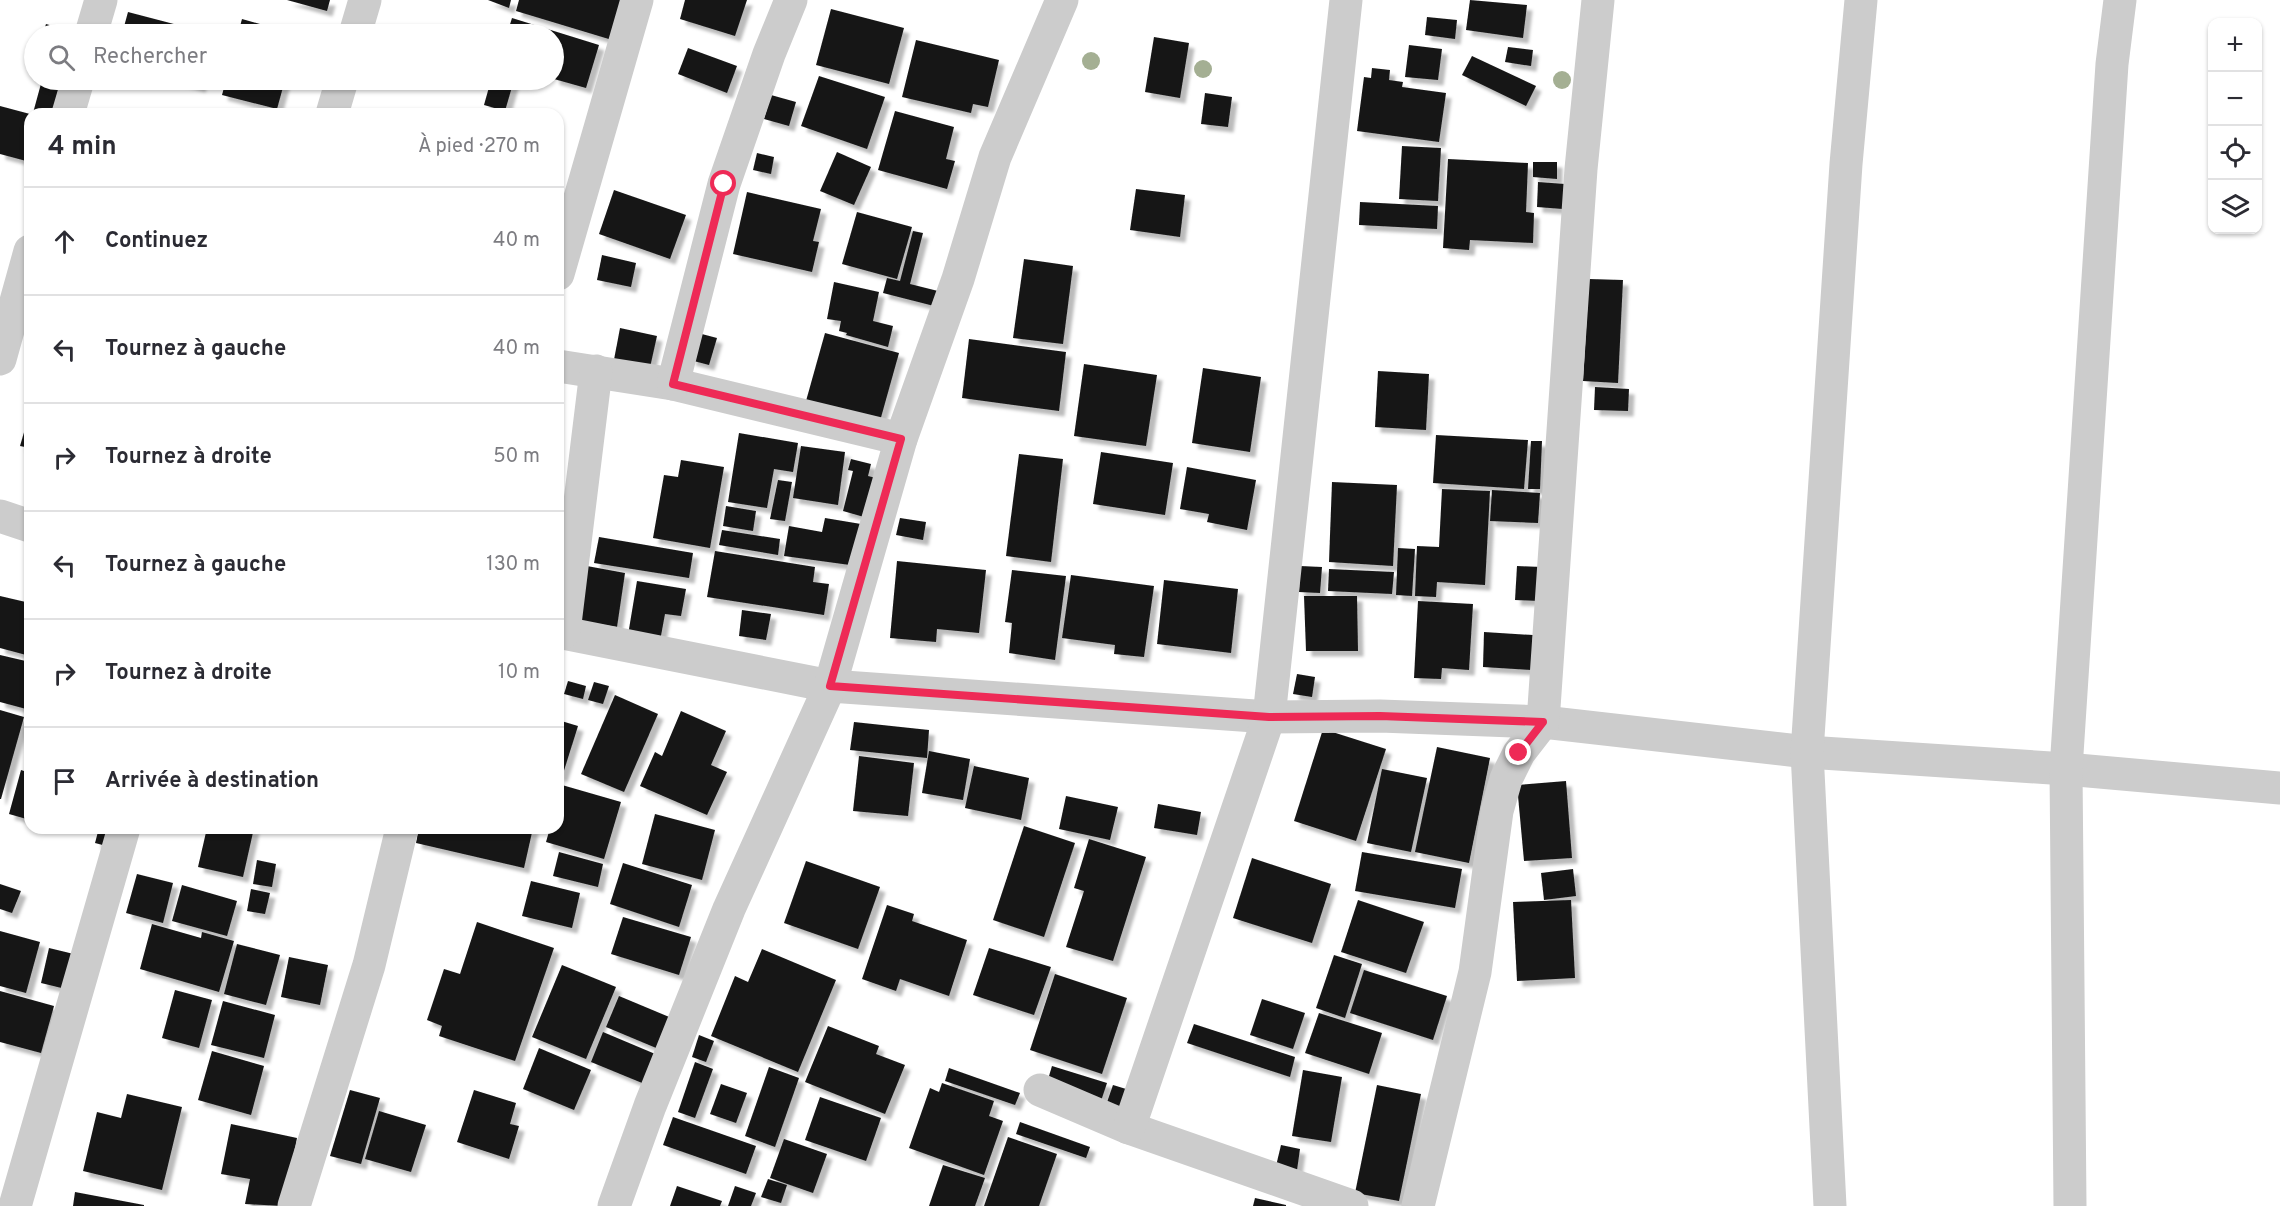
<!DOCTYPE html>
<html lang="fr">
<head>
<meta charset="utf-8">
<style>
	body { margin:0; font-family:Overpass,sans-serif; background:#f7f7f7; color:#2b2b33 }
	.controls { position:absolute; right:18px; top:18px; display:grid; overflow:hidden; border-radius:12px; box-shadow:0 2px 4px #0004 }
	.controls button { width:54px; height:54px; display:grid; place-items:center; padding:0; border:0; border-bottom:2px solid #e1e1e2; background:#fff; color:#2b2b33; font:30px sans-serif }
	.stop { position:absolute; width:18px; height:18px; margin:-14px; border:4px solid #ee2a56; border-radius:50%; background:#fff }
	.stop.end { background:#ee2a56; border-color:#fff; box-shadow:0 2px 6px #0008 }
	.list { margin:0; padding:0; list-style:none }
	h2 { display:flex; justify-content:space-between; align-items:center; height:78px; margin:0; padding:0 24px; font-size:26px }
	h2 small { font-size:20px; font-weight:400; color:#7c7c81 }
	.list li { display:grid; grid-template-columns:39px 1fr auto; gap:18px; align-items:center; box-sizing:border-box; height:108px; padding:0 24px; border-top:2px solid #e1e1e2 }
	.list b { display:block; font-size:22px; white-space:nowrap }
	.list em { font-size:20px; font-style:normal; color:#7c7c81 }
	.icon { flex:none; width:33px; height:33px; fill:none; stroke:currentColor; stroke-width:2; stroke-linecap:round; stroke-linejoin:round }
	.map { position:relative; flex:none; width:2280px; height:1206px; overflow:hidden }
	.search { position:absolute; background:#fff; box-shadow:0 2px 4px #0004; left:24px; top:24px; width:540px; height:66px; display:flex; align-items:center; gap:15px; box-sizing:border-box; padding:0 21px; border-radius:33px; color:#7c7c81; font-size:22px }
	.panel { position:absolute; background:#fff; box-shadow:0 2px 4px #0004; left:24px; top:108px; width:540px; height:726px; border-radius:18px }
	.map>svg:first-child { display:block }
</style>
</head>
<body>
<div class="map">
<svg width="2280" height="1206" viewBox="0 0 2280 1206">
	<defs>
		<filter id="shadow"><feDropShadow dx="5.5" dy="5.5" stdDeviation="1.5" flood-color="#0004"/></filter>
	</defs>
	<rect width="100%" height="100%" fill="#fff"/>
	<g fill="#161616" filter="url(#shadow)">
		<path d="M 287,0 L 330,0 L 327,11 Z"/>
		<path d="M 488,0 L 511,0 L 509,8 Z"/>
		<path d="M 519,0 L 635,0 L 622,43 L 516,11 Z"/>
		<path d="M 685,0 L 747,0 L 735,36 L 680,19 Z"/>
		<path d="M 1470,0 L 1527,5 L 1523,38 L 1466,30 Z"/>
		<path d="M 831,9 L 904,28 L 889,84 L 816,65 Z"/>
		<path d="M 128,12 L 212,34 L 122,34 Z"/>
		<path d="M 1427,17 L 1457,20 L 1455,39 L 1425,35 Z"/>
		<path d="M 512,18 L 599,45 L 586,88 L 554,79 L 554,34 L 507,34 Z"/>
		<path d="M 242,19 L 296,34 L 238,34 Z"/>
		<path d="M 46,24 L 74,32 L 73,34 L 43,34 Z"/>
		<path d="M 1154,37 L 1189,43 L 1180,98 L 1145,92 Z"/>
		<path d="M 916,40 L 999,60 L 988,107 L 973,104 L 971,113 L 902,97 Z"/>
		<path d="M 1409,45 L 1442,49 L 1438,80 L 1405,77 Z"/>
		<path d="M 1508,47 L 1533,50 L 1531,66 L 1505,62 Z"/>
		<path d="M 688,48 L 737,66 L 727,93 L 678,74 Z"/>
		<path d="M 1472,56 L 1536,86 L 1526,106 L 1462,75 Z"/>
		<path d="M 1372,68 L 1390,70 L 1389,80 L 1403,82 L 1402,87 L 1446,93 L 1439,142 L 1357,131 L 1364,77 L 1371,78 Z"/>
		<path d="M 819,76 L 885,97 L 867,149 L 801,126 Z"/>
		<path d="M 42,80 L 61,80 L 52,114 L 33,113 Z"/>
		<path d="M 176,80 L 202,80 L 200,87 Z"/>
		<path d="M 226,80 L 285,80 L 277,109 L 222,95 Z"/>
		<path d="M 491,80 L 514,80 L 505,111 L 484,105 Z"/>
		<path d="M 1205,93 L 1232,97 L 1228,127 L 1201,124 Z"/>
		<path d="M 771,95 L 796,102 L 789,126 L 764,119 Z"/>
		<path d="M 0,106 L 30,114 L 30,162 L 0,154 Z"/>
		<path d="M 895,111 L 954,127 L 946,159 L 955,161 L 947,189 L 878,170 Z"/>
		<path d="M 1402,146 L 1441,148 L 1438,201 L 1399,199 Z"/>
		<path d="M 837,152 L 871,167 L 854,205 L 820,191 Z"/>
		<path d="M 757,153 L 774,157 L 771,174 L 753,170 Z"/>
		<path d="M 1448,159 L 1528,163 L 1526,212 L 1534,213 L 1533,243 L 1470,240 L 1469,250 L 1443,248 Z"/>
		<path d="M 1533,162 L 1557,162 L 1557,179 L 1533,177 Z"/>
		<path d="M 1538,182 L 1565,184 L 1563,209 L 1537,207 Z"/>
		<path d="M 1136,189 L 1185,195 L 1180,237 L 1130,230 Z"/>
		<path d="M 614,190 L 686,215 L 670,259 L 599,234 Z"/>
		<path d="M 747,192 L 821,209 L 813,241 L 819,242 L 812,272 L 733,254 Z"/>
		<path d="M 1360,202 L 1438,206 L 1437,229 L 1359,225 Z"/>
		<path d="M 857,212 L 912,227 L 897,279 L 842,264 Z"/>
		<path d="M 913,231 L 923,233 L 910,284 L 938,291 L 934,306 L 883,293 L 887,278 L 900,281 Z"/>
		<path d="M 602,255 L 636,263 L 631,287 L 597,280 Z"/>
		<path d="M 1024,259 L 1073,266 L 1063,344 L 1013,338 Z"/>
		<path d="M 1589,279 L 1623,280 L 1618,383 L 1583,381 Z"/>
		<path d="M 834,282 L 879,292 L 873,321 L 893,326 L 888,347 L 846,335 L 847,333 L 839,331 L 841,321 L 827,319 Z"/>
		<path d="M 620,328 L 657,336 L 649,372 L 613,365 Z"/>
		<path d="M 698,333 L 717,338 L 709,365 L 690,360 Z"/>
		<path d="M 825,333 L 899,353 L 880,421 L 806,401 Z"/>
		<path d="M 969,339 L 1066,352 L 1059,411 L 962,398 Z"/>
		<path d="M 1084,364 L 1157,375 L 1146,446 L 1074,436 Z"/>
		<path d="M 1203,368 L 1261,377 L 1250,452 L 1192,443 Z"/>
		<path d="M 1378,371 L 1429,374 L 1426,430 L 1375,427 Z"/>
		<path d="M 1595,387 L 1629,389 L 1628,411 L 1594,410 Z"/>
		<path d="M 30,412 L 30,448 L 20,446 Z"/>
		<path d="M 739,433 L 798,443 L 793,472 L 774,469 L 767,508 L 728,502 Z"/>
		<path d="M 1436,435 L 1528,440 L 1524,489 L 1433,483 Z"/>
		<path d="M 1531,441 L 1542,441 L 1540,489 L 1528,489 Z"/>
		<path d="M 801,446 L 845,452 L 838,505 L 793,498 Z"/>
		<path d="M 1101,452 L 1173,463 L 1165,515 L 1093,504 Z"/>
		<path d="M 1019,454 L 1063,459 L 1051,562 L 1006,556 Z"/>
		<path d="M 851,459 L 871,464 L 868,476 L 884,480 L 864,517 L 843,511 L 853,471 L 848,470 Z"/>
		<path d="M 681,460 L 724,467 L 710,548 L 653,538 L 664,475 L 678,477 Z"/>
		<path d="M 1187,467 L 1256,480 L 1247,530 L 1207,522 L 1209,514 L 1180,509 Z"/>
		<path d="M 778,480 L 792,482 L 785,521 L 770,519 Z"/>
		<path d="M 1332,482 L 1397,485 L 1393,566 L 1329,562 Z"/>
		<path d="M 1442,489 L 1490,491 L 1485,585 L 1437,582 L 1436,597 L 1415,596 L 1417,546 L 1439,547 Z"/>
		<path d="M 1492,490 L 1540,493 L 1538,523 L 1490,521 Z"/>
		<path d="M 726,506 L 756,511 L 753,531 L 723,526 Z"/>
		<path d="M 825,518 L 861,524 L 850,565 L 784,556 L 789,526 L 822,532 Z"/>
		<path d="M 900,518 L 926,522 L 923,540 L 896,535 Z"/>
		<path d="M 722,530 L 780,539 L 778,555 L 719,545 Z"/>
		<path d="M 599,537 L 693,553 L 689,578 L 594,563 Z"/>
		<path d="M 1398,548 L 1415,549 L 1412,596 L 1396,595 Z"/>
		<path d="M 715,551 L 815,567 L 813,582 L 829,584 L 824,615 L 707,597 Z"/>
		<path d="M 897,561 L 986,570 L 979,633 L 937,629 L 936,642 L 890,638 Z"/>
		<path d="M 576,564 L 625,573 L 617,627 L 566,619 Z"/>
		<path d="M 1300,566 L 1322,567 L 1320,593 L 1299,592 Z"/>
		<path d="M 1517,566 L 1542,567 L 1541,601 L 1515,600 Z"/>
		<path d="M 1329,569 L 1394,572 L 1392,594 L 1328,591 Z"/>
		<path d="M 1012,570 L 1066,576 L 1055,660 L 1009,653 L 1012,623 L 1005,622 Z"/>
		<path d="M 1071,575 L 1154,586 L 1144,657 L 1114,654 L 1115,645 L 1062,638 Z"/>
		<path d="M 1164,580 L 1238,589 L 1231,653 L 1157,644 Z"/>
		<path d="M 637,581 L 686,589 L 681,616 L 665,614 L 660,641 L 628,635 Z"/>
		<path d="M 0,596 L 30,603 L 30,656 L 0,648 Z"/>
		<path d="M 1304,596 L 1357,596 L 1358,651 L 1306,651 Z"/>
		<path d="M 1418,601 L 1473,604 L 1469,670 L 1442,668 L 1441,679 L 1414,678 Z"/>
		<path d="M 742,610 L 771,614 L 766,640 L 739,636 Z"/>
		<path d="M 1484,632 L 1533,635 L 1531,670 L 1483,667 Z"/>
		<path d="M 0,655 L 30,662 L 30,710 L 0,702 Z"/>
		<path d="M 1297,674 L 1315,677 L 1312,697 L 1293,694 Z"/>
		<path d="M 568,681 L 586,686 L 583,699 L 564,694 Z"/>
		<path d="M 594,682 L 609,686 L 603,704 L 588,700 Z"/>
		<path d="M 615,695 L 658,714 L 624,792 L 581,774 Z"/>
		<path d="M 0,710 L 24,717 L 1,799 L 0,799 Z"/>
		<path d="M 681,711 L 726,731 L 711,765 L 727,772 L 707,815 L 640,786 L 655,752 L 662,756 Z"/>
		<path d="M 558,720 L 578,726 L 562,777 L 558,775 Z"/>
		<path d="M 854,722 L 929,730 L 927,758 L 850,750 Z"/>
		<path d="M 1323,729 L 1386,749 L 1356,841 L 1294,821 Z"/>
		<path d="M 1437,747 L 1490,758 L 1469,863 L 1415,852 Z"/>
		<path d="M 929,751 L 970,759 L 963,800 L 922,793 Z"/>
		<path d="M 859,756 L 914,763 L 908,816 L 853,811 Z"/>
		<path d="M 974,766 L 1029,778 L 1021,820 L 965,808 Z"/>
		<path d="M 1382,769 L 1427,778 L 1411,852 L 1367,843 Z"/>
		<path d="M 21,770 L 30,773 L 30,820 L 9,814 Z"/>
		<path d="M 1566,781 L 1572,858 L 1524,861 L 1517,785 Z"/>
		<path d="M 562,785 L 621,802 L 604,859 L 546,842 L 550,828 L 558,828 L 558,800 Z"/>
		<path d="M 1066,796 L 1118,807 L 1110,840 L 1059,829 Z"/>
		<path d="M 1158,804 L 1201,812 L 1197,835 L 1154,828 Z"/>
		<path d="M 655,814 L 715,830 L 702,880 L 642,864 Z"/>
		<path d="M 1024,826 L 1075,843 L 1044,937 L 993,920 Z"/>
		<path d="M 99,828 L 119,828 L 114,848 L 95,843 Z"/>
		<path d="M 207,828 L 254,828 L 243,877 L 198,867 Z"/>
		<path d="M 419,828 L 533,828 L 524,868 L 416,843 Z"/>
		<path d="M 1089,839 L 1146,857 L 1113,961 L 1066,947 L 1084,891 L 1074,888 Z"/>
		<path d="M 559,852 L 603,864 L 598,887 L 553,876 Z"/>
		<path d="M 1362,852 L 1462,869 L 1455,908 L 1355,891 Z"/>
		<path d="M 1252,858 L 1331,884 L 1312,943 L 1233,918 Z"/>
		<path d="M 257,860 L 276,864 L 272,887 L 253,884 Z"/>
		<path d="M 806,861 L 880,887 L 858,949 L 784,923 Z"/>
		<path d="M 623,863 L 692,885 L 679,927 L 610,904 Z"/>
		<path d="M 1573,869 L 1576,896 L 1544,900 L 1541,873 Z"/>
		<path d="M 137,874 L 173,883 L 163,923 L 126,913 Z"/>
		<path d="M 531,881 L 580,893 L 572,928 L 522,916 Z"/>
		<path d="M 0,884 L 21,891 L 12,913 L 0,909 Z"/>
		<path d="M 182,885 L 237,901 L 227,936 L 172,921 Z"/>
		<path d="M 251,889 L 270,893 L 265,914 L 247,911 Z"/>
		<path d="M 1358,900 L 1424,922 L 1406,973 L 1341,952 Z"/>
		<path d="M 1571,900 L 1575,978 L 1517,981 L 1513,902 Z"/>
		<path d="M 887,905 L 914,914 L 912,921 L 967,940 L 949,996 L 900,979 L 896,991 L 862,979 Z"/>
		<path d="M 623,917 L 691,937 L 679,975 L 611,954 Z"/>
		<path d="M 477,922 L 554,948 L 515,1061 L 439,1036 L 442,1026 L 427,1020 L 444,969 L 460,974 Z"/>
		<path d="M 152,924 L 201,938 L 202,932 L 234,941 L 219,992 L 140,969 Z"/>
		<path d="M 0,931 L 40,942 L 26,993 L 0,986 Z"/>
		<path d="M 237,944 L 280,955 L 266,1005 L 224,994 Z"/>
		<path d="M 49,948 L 82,956 L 74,991 L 41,983 Z"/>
		<path d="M 989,948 L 1051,967 L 1034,1015 L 973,995 Z"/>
		<path d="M 762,949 L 836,980 L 798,1072 L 711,1036 L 735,976 L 748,982 Z"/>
		<path d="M 1334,955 L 1362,964 L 1345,1018 L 1316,1008 Z"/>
		<path d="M 289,957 L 328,965 L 320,1005 L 281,997 Z"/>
		<path d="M 562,965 L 616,987 L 586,1059 L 532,1037 Z"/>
		<path d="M 1364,970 L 1447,996 L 1433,1040 L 1350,1013 Z"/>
		<path d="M 1055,974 L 1127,998 L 1102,1074 L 1030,1050 Z"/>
		<path d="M 175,990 L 212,1000 L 199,1048 L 162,1038 Z"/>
		<path d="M 0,991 L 54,1006 L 41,1053 L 0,1042 Z"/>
		<path d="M 619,996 L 674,1019 L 661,1050 L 606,1027 Z"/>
		<path d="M 1262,999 L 1305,1013 L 1293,1049 L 1250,1035 Z"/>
		<path d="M 223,1001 L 275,1015 L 264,1058 L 211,1045 Z"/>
		<path d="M 1319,1013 L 1382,1033 L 1369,1074 L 1305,1053 Z"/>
		<path d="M 1194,1024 L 1295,1057 L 1290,1077 L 1187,1043 Z"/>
		<path d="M 828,1026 L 879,1046 L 876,1054 L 905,1065 L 885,1114 L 805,1082 Z"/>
		<path d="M 603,1032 L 660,1056 L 647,1085 L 591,1062 Z"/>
		<path d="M 699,1035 L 714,1041 L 706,1062 L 692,1057 Z"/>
		<path d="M 539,1048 L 591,1070 L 574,1110 L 523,1089 Z"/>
		<path d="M 212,1051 L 264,1066 L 251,1115 L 198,1100 Z"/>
		<path d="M 695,1062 L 713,1069 L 695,1118 L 678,1112 Z"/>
		<path d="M 1052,1066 L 1107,1083 L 1100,1104 L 1046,1086 Z"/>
		<path d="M 769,1067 L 799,1078 L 775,1147 L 745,1136 Z"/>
		<path d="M 949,1068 L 1020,1093 L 1015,1105 L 945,1081 Z"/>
		<path d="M 1303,1070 L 1342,1077 L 1331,1142 L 1292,1136 Z"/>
		<path d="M 942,1083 L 994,1101 L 989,1116 L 1003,1121 L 984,1175 L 909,1148 L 930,1088 L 939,1092 Z"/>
		<path d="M 721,1084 L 747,1093 L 736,1123 L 710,1114 Z"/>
		<path d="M 1113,1085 L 1136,1092 L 1128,1116 L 1105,1108 Z"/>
		<path d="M 1377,1085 L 1421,1094 L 1399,1201 L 1355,1193 Z"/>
		<path d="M 350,1090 L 380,1098 L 361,1164 L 330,1156 Z"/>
		<path d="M 474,1090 L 516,1103 L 510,1124 L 519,1126 L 509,1159 L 457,1142 Z"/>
		<path d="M 127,1094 L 182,1107 L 162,1190 L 83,1171 L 97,1112 L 121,1118 Z"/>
		<path d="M 820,1097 L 881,1118 L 866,1161 L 805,1140 Z"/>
		<path d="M 379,1111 L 426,1125 L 411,1172 L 365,1159 Z"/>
		<path d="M 673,1117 L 756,1146 L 746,1174 L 663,1145 Z"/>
		<path d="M 1020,1122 L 1090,1147 L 1086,1158 L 1016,1134 Z"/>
		<path d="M 231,1124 L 297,1138 L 283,1206 L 245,1204 L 250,1179 L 221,1174 Z"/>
		<path d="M 1008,1137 L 1057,1154 L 1039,1206 L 984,1206 Z"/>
		<path d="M 784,1139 L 827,1154 L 813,1193 L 770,1178 Z"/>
		<path d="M 1281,1145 L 1300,1149 L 1297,1170 L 1276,1166 Z"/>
		<path d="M 943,1165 L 985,1178 L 975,1206 L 929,1206 Z"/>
		<path d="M 768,1179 L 787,1185 L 781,1203 L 761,1197 Z"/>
		<path d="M 677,1186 L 722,1201 L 720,1206 L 670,1206 Z"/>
		<path d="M 735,1186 L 756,1193 L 751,1206 L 728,1206 Z"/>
		<path d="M 75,1192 L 144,1205 L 144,1206 L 73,1206 Z"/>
		<path d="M 1255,1198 L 1286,1205 L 1286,1206 L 1253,1206 Z"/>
	</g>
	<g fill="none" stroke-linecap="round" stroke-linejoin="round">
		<g stroke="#ccc" stroke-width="33">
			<path d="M 91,34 L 101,0"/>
			<path d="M 355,34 L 365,0"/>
			<path d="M 68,114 L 78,80"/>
			<path d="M 332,114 L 342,80"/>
			<path d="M 558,274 L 637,0"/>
			<path d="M 0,359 L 30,251"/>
			<path d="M 558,366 L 673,384 L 901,439"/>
			<path d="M 673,384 L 724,184 L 769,54 L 791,0"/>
			<path d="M 0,516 L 30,526"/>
			<path d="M 558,632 L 830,686 L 1269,717 L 1380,716 L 1543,722 L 1807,752 L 2066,769 L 2280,788"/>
			<path d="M 564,632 L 596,371"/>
			<path d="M 1040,1090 L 1129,1128 L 1352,1206"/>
			<path d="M 1129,1128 L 1269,717 L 1346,0"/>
			<path d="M 15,1206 L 124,828"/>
			<path d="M 294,1206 L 369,965 L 402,828"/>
			<path d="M 614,1206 L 650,1106 L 729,909 L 830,686 L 901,439 L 958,279 L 995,157 L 1062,0"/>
			<path d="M 1418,1206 L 1475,972 L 1497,811 L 1506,779 L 1519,753 L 1543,722 L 1581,169 L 1598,0"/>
			<path d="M 1830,1206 L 1807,752 L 1846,164 L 1861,0"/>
			<path d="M 2070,1206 L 2066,769 L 2112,64 L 2120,0"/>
		</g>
	</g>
	<g fill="#a4af93">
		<circle cx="1091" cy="61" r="9"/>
		<circle cx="1203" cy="69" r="9"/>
		<circle cx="1562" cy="80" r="9"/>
	</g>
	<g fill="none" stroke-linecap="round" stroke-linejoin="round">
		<path stroke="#ee2a56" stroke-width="8" d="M 724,184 L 673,384 L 901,439 L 830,686 L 1269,717 L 1380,716 L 1543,722 L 1519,753"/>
	</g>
</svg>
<div class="controls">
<button>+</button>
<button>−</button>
<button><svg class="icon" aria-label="locate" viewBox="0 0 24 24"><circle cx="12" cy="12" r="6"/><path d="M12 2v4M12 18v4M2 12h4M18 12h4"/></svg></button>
<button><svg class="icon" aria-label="layers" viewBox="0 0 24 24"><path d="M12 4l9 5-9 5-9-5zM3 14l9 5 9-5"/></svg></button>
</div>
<div class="stop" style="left:724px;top:184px"></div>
<div class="stop end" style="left:1519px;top:753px"></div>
<div class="search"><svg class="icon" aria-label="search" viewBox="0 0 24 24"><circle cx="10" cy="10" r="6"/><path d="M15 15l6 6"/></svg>Rechercher</div>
<section class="panel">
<h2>4 min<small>À pied · 270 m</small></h2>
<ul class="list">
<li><svg class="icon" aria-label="ahead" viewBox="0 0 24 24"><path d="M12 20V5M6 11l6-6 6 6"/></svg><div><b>Continuez</b></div><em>40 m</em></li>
<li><svg class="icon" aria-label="left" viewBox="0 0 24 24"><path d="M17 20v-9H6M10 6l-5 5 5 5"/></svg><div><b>Tournez à gauche</b></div><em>40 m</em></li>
<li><svg class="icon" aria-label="right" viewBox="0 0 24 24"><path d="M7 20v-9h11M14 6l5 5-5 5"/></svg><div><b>Tournez à droite</b></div><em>50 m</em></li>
<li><svg class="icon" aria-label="left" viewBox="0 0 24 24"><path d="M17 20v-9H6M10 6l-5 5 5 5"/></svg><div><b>Tournez à gauche</b></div><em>130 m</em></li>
<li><svg class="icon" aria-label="right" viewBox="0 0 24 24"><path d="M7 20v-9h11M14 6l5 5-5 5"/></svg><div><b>Tournez à droite</b></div><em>10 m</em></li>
<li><svg class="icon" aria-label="arrive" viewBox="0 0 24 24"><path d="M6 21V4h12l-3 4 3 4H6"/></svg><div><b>Arrivée à destination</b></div></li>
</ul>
</section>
</div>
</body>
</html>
